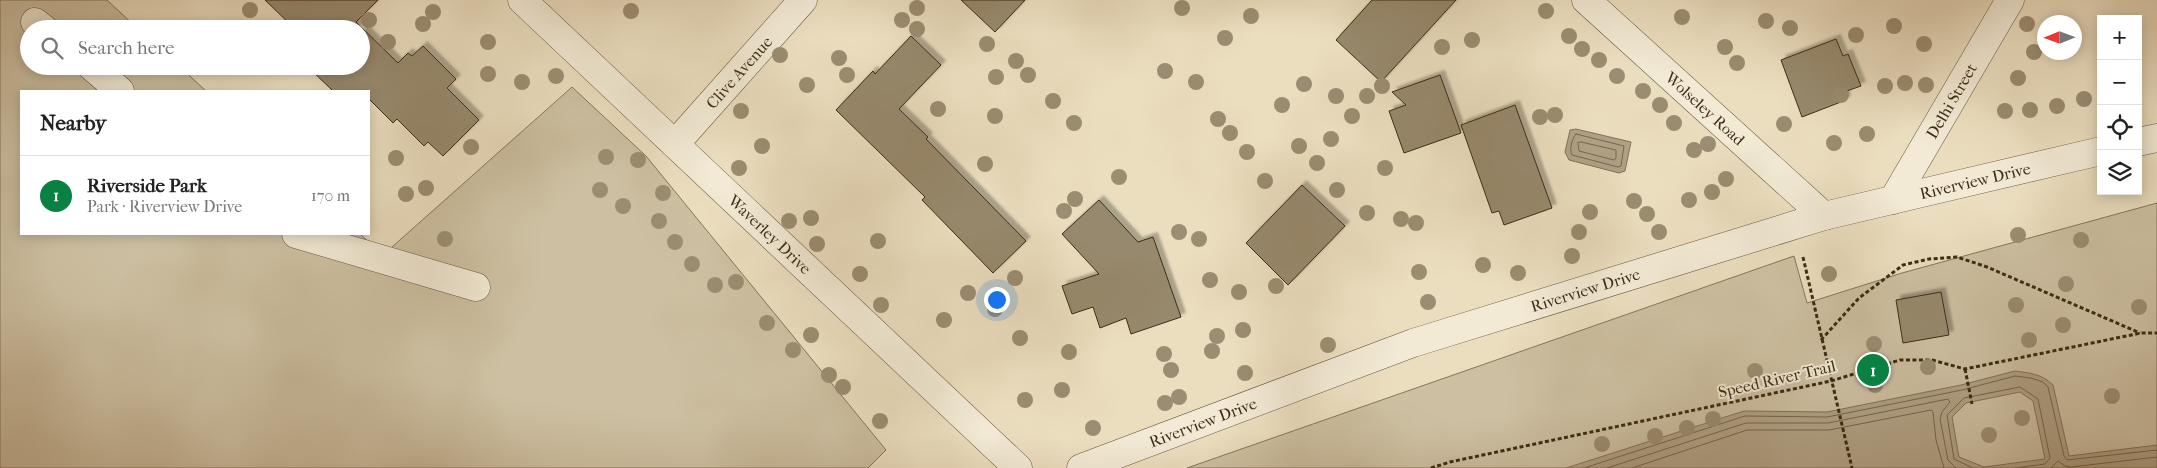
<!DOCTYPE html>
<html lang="en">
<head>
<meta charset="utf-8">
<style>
	body { margin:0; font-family:"IM FELL French Canon",serif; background:#f6f6f6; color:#222 }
	.controls { position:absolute; right:15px; top:15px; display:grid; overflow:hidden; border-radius:0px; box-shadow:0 2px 12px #0003 }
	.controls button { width:45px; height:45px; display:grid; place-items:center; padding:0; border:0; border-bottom:1px solid #e0e0e0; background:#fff; color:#222; font:25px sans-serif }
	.compass { position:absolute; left:2037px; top:15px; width:45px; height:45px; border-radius:50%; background:#fff; box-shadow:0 2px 12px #0003; rotate:269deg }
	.you { position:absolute; left:996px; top:299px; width:18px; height:18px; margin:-12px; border:4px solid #fff; border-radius:50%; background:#1a73e8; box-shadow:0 0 0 8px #1a73e833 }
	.badge { display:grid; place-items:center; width:32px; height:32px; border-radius:50%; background:#0b8043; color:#fff; font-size:16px; font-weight:700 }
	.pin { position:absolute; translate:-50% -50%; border:2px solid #fff; box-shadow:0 1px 5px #0006 }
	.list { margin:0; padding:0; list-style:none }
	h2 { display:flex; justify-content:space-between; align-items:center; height:65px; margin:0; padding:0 20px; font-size:21px }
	h2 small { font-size:16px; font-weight:400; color:#767676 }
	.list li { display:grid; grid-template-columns:32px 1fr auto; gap:15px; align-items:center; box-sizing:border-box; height:80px; padding:0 20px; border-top:1px solid #e0e0e0 }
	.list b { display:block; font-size:19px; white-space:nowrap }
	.list p { margin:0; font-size:16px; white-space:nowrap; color:#767676 }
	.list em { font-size:16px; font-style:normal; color:#767676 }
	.icon { flex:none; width:28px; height:28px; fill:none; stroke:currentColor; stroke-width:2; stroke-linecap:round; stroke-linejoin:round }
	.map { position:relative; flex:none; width:2157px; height:468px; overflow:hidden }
	.search { position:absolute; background:#fff; box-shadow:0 2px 12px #0003; left:20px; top:20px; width:350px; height:55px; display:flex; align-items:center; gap:12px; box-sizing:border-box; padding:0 18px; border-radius:28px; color:#767676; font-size:19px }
	.panel { position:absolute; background:#fff; box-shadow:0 2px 12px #0003; left:20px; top:90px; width:350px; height:145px; border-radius:0px }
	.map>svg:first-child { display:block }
</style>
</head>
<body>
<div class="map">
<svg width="2157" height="468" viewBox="0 0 2157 468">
	<defs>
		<filter id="shadow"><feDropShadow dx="4.5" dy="-4.5" stdDeviation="1" flood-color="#0004"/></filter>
	</defs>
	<rect width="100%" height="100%" fill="#ebdebf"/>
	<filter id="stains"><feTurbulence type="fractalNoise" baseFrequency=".004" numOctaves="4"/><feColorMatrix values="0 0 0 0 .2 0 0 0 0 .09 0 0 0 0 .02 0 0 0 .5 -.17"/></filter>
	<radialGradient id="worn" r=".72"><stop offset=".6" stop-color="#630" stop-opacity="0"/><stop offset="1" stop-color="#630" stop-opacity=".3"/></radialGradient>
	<g fill="#cdc0a2" stroke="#84765c">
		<path d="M 0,0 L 107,0 L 138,29 L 29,29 L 29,66 L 179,66 L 206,91 L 21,91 L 21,234 L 360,234 L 383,255 L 572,87 L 646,156 L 886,450 L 868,468 L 0,468 Z"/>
		<path d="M 2157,203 L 2157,468 L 1187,468 L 1794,256 L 1807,303 L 1902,273 Z"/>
	</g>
	<g fill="#b0a185" stroke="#827258" fill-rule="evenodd">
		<path d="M 1576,129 L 1631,142 L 1625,171 L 1619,173 L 1569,160 L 1565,152 L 1570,130 Z"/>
		<path d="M 2015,371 C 2030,373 2042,374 2053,385 L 2069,456 L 2157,445 L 2157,468 L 1566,468 L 1744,411 L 1827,412 L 1961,385 ZM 2020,392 L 2033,401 L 2045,459 L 1984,467 L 1959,457 L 1952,417 L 1966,403 Z"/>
	</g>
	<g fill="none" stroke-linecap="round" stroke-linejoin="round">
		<g stroke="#76664d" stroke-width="1">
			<path d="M 1576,134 L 1624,146 L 1621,166 L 1618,167 L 1572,155 C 1569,150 1572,138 1576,134 Z"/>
			<path d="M 1581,142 L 1616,150 L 1616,158 L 1614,160 L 1579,151 L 1578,143 Z"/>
			<path d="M 1584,468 L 1745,416 L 1827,417 L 1962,390 L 2015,376 L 2031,378 L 2043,382 L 2048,387 L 2064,456 L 2067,460 L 2157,450"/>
			<path d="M 1607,468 L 1746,423 L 1828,423 L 1948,399 L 1950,402 L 1942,412 L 1940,419 L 1948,460 L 1956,468"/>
			<path d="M 1632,468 L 1747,430 L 1829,430 L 1931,410 L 1933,412 L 1936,440 L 1944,468"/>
			<path d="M 1973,468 L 1954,459 L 1947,415 L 1964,398 L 2020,387 L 2038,399 L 2050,458 L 2045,464 L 2015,468"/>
			<path d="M 2051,468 L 2058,461 L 2065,466 L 2071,467 L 2157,457"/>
		</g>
	</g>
	<g fill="#97896d" stroke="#3c2c15" filter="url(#shadow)">
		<path d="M 265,0 L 378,0 L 356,22 L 398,63 L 408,53 L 412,56 L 423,46 L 456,79 L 447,88 L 479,120 L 443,156 L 428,142 L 424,146 L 397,119 L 393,123 L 369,99 L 369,91 L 333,91 L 310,69 L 312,66 L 361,66 L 361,29 L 295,29 Z"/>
		<path d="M 961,0 L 1025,0 L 995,32 Z"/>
		<path d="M 1372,0 L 1456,0 L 1381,82 L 1336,40 Z"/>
		<path d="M 911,36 L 941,65 L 899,109 L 928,137 L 926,139 L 1026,241 L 993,273 L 922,200 L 925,197 L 836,110 L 873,71 L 875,74 Z"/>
		<path d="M 1836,39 L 1843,56 L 1848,54 L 1861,86 L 1844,92 L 1846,100 L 1802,117 L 1781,60 Z"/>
		<path d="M 1440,75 L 1461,133 L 1404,153 L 1389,111 L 1406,105 L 1392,92 Z"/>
		<path d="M 1515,105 L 1552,208 L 1504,225 L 1499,211 L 1492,213 L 1461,125 Z"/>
		<path d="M 1302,185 L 1345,226 L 1288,285 L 1246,243 Z"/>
		<path d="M 1099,200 L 1138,242 L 1153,237 L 1181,317 L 1131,334 L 1126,318 L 1100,328 L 1093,307 L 1072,314 L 1062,286 L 1099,274 L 1062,234 Z"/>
		<path d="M 1941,292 L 1949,335 L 1903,343 L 1896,300 Z"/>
	</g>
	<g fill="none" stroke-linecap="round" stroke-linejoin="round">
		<g stroke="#685840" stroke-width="29">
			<g id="minor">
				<path id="s1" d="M 522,0 L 1018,468"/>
				<path id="s2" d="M 1586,0 L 1824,216"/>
				<path d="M 35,22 L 44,29"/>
				<path d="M 91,66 L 120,91"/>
				<path d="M 2138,142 L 2157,138"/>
				<path id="s3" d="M 675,144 L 803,0"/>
				<path id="s4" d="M 1893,200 L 2010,0"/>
				<path d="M 296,234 L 476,287"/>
				<path id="s5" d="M 1081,468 L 1413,343 L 1824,216 L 2101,151"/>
			</g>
		</g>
		<g stroke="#3c2c15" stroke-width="3" stroke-dasharray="4 2.5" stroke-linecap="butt">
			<path d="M 1803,257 L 1852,468"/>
			<path d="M 1821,340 L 1859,298 L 1903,265 L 1929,259 L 1957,257 L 1987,267 L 2140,333"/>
			<path d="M 1965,369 L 1972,404"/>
			<path d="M 1431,468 L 1450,462 L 1831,381 L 1900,360 L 1932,360 L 1965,369 L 2141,333 L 2157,333"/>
		</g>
		<use href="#minor" stroke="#f2ead5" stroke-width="28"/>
	</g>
	<g fill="#9b8d71">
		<circle cx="917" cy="8" r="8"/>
		<circle cx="1182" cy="8" r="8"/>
		<circle cx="250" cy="10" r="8"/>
		<circle cx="631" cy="11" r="8"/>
		<circle cx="1546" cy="11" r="8"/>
		<circle cx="433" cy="12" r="8"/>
		<circle cx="1251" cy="16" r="8"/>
		<circle cx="1682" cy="17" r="8"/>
		<circle cx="369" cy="20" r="8"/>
		<circle cx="902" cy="20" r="8"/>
		<circle cx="1766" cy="21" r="8"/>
		<circle cx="423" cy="24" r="8"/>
		<circle cx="2027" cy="24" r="8"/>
		<circle cx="1894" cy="26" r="8"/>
		<circle cx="1790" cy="28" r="8"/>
		<circle cx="917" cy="29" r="8"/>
		<circle cx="1856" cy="35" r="8"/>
		<circle cx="1569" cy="36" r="8"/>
		<circle cx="1225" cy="38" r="8"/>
		<circle cx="1472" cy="40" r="8"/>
		<circle cx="388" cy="42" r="8"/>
		<circle cx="488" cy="42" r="8"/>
		<circle cx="987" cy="44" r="8"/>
		<circle cx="1924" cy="44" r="8"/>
		<circle cx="1442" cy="47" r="8"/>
		<circle cx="1725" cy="47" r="8"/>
		<circle cx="1582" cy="49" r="8"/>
		<circle cx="2034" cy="52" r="8"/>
		<circle cx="780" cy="55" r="8"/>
		<circle cx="839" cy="58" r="8"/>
		<circle cx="1599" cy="60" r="8"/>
		<circle cx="1016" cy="61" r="8"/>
		<circle cx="1737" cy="63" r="8"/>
		<circle cx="1165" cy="71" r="8"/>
		<circle cx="488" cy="74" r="8"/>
		<circle cx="847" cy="75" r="8"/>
		<circle cx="1028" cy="75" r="8"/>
		<circle cx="556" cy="76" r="8"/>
		<circle cx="1617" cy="76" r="8"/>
		<circle cx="996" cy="77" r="8"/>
		<circle cx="2018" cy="78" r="8"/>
		<circle cx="522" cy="82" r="8"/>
		<circle cx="1196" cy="82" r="8"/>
		<circle cx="1905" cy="83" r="8"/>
		<circle cx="1304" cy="84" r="8"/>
		<circle cx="807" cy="85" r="8"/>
		<circle cx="1926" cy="85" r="8"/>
		<circle cx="1382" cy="86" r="8"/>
		<circle cx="1885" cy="86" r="8"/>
		<circle cx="1643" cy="91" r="8"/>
		<circle cx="1841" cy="95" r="8"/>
		<circle cx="1336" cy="96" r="8"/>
		<circle cx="1367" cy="96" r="8"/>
		<circle cx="2084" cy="99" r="8"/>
		<circle cx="1053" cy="101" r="8"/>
		<circle cx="1282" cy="105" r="8"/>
		<circle cx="1660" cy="105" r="8"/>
		<circle cx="2057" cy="106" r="8"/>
		<circle cx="938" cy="109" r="8"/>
		<circle cx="2030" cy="110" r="8"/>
		<circle cx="741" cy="111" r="8"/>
		<circle cx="2005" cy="111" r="8"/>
		<circle cx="1555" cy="115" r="8"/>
		<circle cx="995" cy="116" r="8"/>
		<circle cx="1352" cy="116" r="8"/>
		<circle cx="1540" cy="117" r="8"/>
		<circle cx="1218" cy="119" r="8"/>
		<circle cx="1074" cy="123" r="8"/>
		<circle cx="1674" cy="123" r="8"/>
		<circle cx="1784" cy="124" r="8"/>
		<circle cx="1230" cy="133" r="8"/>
		<circle cx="1867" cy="134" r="8"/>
		<circle cx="1331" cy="139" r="8"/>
		<circle cx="1834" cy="143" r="8"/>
		<circle cx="1708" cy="144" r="8"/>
		<circle cx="762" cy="146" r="8"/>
		<circle cx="1299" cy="146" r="8"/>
		<circle cx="471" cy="147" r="8"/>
		<circle cx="1694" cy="150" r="8"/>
		<circle cx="1247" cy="152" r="8"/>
		<circle cx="606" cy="157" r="8"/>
		<circle cx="396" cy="158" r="8"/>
		<circle cx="638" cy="160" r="8"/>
		<circle cx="1317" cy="163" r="8"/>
		<circle cx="985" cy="164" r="8"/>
		<circle cx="739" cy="168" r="8"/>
		<circle cx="1385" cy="168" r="8"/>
		<circle cx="1119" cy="177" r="8"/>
		<circle cx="1726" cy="179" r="8"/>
		<circle cx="1265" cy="181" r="8"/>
		<circle cx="426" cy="188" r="8"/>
		<circle cx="600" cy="190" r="8"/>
		<circle cx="1337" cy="190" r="8"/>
		<circle cx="1712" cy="192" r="8"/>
		<circle cx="663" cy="193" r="8"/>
		<circle cx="406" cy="194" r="8"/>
		<circle cx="1075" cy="199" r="8"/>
		<circle cx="1689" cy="200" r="8"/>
		<circle cx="1634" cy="201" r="8"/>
		<circle cx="623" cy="206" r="8"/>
		<circle cx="1064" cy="211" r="8"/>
		<circle cx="1590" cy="212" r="8"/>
		<circle cx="1367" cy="213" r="8"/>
		<circle cx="1647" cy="214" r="8"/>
		<circle cx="811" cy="218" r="8"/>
		<circle cx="1401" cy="219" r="8"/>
		<circle cx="659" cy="221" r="8"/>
		<circle cx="789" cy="221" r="8"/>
		<circle cx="1416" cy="223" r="8"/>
		<circle cx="1179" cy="232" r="8"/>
		<circle cx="1579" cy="232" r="8"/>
		<circle cx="1659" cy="232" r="8"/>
		<circle cx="2018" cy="235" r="8"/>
		<circle cx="445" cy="239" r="8"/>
		<circle cx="1199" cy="239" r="8"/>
		<circle cx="2081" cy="240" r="8"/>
		<circle cx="878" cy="241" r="8"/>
		<circle cx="675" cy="242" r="8"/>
		<circle cx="817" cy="244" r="8"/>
		<circle cx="1572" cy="256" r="8"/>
		<circle cx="692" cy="264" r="8"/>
		<circle cx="1483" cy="265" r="8"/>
		<circle cx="1419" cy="272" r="8"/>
		<circle cx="1518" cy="273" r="8"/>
		<circle cx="860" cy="274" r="8"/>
		<circle cx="1829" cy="274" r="8"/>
		<circle cx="1015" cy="278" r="8"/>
		<circle cx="1210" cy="280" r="8"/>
		<circle cx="736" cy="282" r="8"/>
		<circle cx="2066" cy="284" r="8"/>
		<circle cx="715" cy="285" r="8"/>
		<circle cx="1276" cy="286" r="8"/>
		<circle cx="1239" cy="292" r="8"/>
		<circle cx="968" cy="293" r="8"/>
		<circle cx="1428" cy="302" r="8"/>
		<circle cx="881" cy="305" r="8"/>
		<circle cx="2016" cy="305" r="8"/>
		<circle cx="2139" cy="307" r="8"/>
		<circle cx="995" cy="309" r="8"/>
		<circle cx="944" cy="320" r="8"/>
		<circle cx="767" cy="323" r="8"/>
		<circle cx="2063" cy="325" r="8"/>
		<circle cx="1243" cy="330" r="8"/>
		<circle cx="811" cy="335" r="8"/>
		<circle cx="1217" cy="336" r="8"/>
		<circle cx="1020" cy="338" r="8"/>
		<circle cx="2029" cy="340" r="8"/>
		<circle cx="1874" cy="344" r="8"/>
		<circle cx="1328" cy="345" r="8"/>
		<circle cx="793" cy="350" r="8"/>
		<circle cx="1212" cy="351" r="8"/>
		<circle cx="1069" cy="352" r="8"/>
		<circle cx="1164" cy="354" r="8"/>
		<circle cx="1868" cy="363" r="8"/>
		<circle cx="1928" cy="367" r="8"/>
		<circle cx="1171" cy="370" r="8"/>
		<circle cx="1755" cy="371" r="8"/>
		<circle cx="1245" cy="373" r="8"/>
		<circle cx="829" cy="375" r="8"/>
		<circle cx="1875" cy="385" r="8"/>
		<circle cx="843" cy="387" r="8"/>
		<circle cx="1062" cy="390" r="8"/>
		<circle cx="2112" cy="396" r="8"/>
		<circle cx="1179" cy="397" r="8"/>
		<circle cx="1025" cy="400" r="8"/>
		<circle cx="1165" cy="403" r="8"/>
		<circle cx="2022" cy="418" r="8"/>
		<circle cx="1713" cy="419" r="8"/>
		<circle cx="880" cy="421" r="8"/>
		<circle cx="1093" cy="428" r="8"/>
		<circle cx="1687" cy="428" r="8"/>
		<circle cx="1989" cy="435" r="8"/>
		<circle cx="1655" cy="436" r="8"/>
		<circle cx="1602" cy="444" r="8"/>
	</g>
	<g text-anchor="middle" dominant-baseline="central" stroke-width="4" stroke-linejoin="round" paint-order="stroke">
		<g font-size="16" fill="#3c2c15" stroke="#f2ead5">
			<text stroke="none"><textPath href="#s3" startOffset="96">Clive Avenue</textPath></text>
			<text stroke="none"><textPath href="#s4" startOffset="115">Delhi Street</textPath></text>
			<text stroke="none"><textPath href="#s2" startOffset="161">Wolseley Road</textPath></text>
			<text stroke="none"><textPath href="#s5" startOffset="940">Riverview Drive</textPath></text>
			<text stroke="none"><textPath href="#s1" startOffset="341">Waverley Drive</textPath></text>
			<text stroke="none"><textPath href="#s5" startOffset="535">Riverview Drive</textPath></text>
			<text transform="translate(1777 379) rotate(-13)">Speed River Trail</text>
			<text stroke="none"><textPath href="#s5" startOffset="130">Riverview Drive</textPath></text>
		</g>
	</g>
	<rect width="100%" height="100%" filter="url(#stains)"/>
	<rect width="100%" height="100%" fill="url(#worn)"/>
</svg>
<div class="controls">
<button>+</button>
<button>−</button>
<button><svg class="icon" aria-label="locate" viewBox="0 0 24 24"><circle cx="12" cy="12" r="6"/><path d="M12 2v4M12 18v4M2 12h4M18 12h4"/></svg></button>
<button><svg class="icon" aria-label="layers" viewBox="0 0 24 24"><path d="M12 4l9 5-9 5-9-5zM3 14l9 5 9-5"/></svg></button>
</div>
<svg class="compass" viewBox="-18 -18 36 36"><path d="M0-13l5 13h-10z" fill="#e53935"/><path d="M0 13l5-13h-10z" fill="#767676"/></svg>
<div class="you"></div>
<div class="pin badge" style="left:1873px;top:370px">1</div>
<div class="search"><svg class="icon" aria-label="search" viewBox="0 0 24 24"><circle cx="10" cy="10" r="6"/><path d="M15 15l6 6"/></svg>Search here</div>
<section class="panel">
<h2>Nearby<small></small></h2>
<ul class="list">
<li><span class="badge">1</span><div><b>Riverside Park</b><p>Park · Riverview Drive</p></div><em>170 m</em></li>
</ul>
</section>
</div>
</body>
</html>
